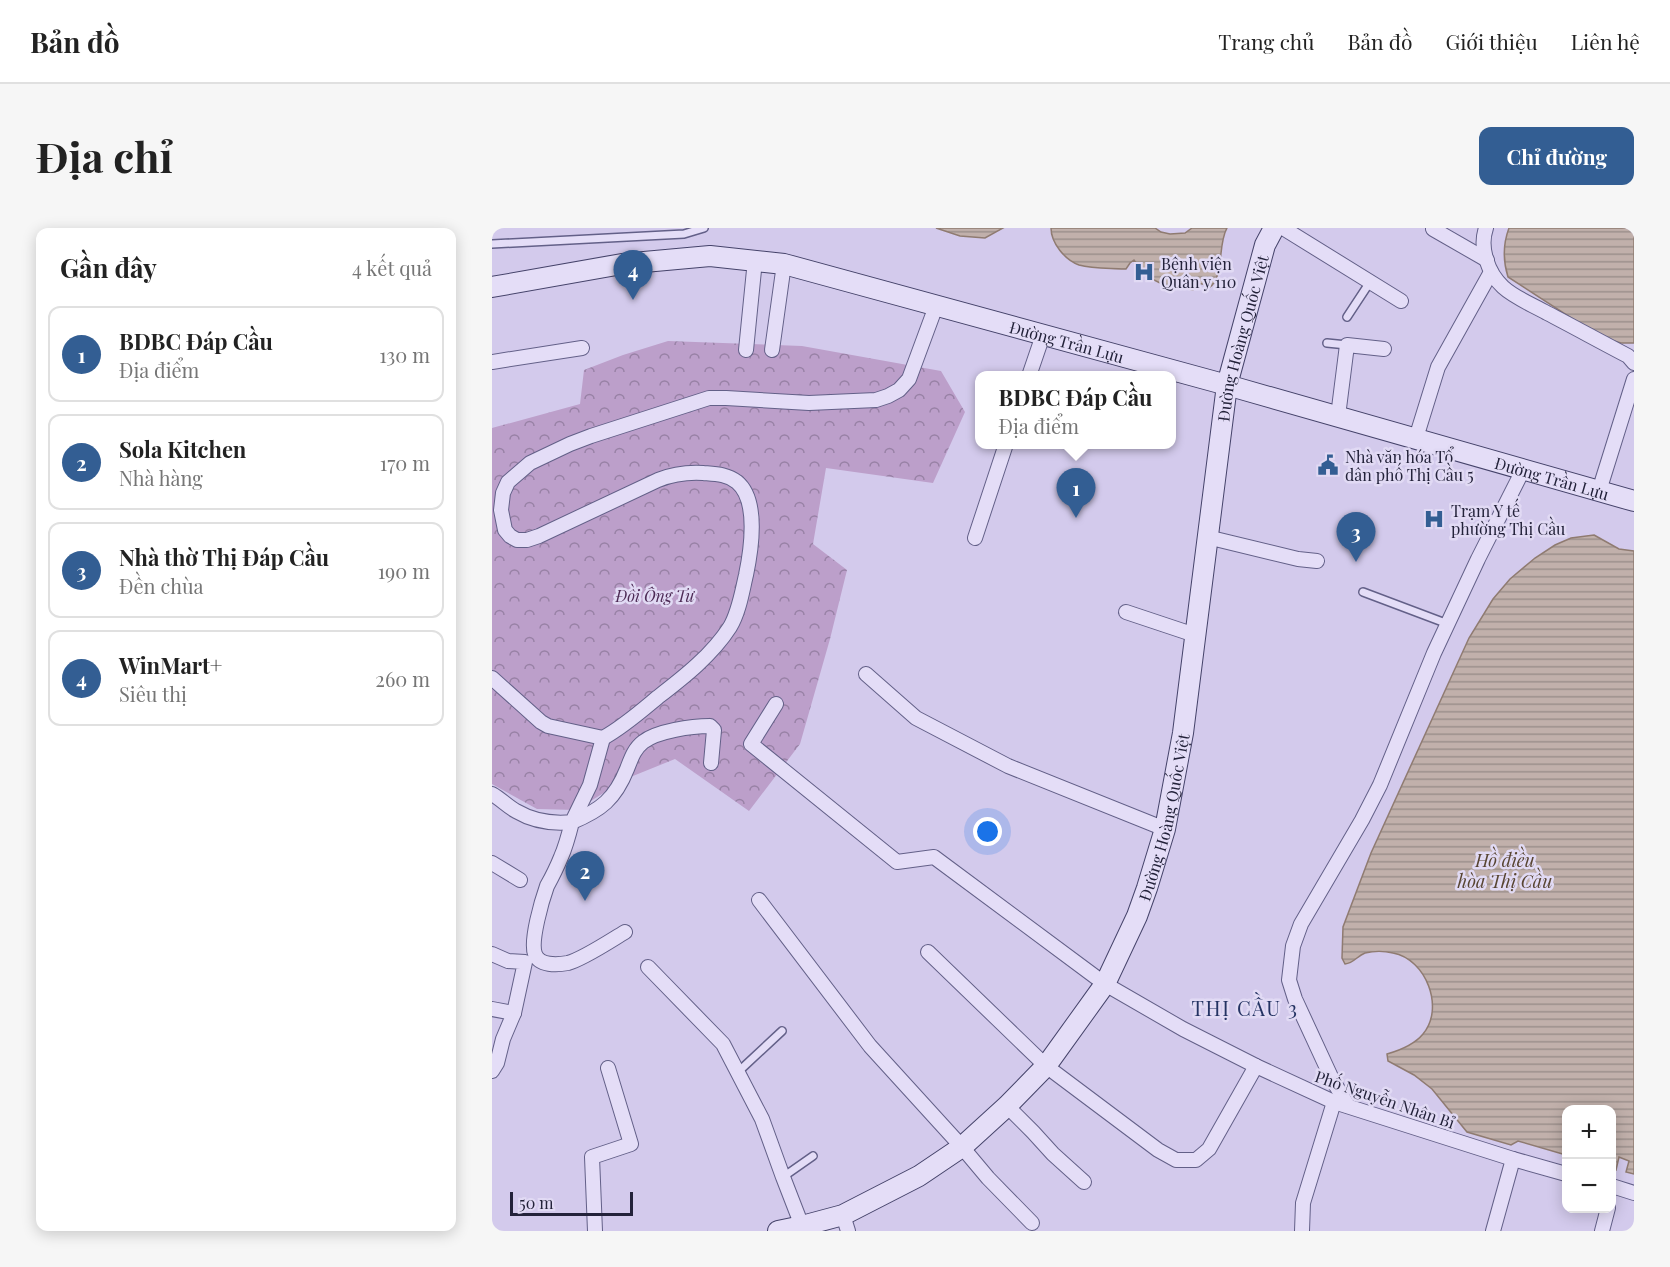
<!DOCTYPE html>
<html lang="vi">
<head>
<meta charset="utf-8">
<style>
	body { margin:0; font-family:"Playfair Display",serif; background:#f6f6f6; color:#222 }
	.controls { position:absolute; right:18px; bottom:18px; display:grid; overflow:hidden; border-radius:12px; box-shadow:0 3px 15px #0003 }
	.controls button { width:54px; height:54px; display:grid; place-items:center; padding:0; border:0; border-bottom:2px solid #e0e0e0; background:#fff; color:#222; font:30px sans-serif }
	.scale { position:absolute; left:18px; bottom:15px; width:123px; box-sizing:border-box; padding-left:6px; border:3px solid #23223a; border-top:0; font-size:16px; line-height:21px; white-space:nowrap; color:#23223a; -webkit-text-stroke:4px #e1daf4; paint-order:stroke }
	.you { position:absolute; left:496px; top:604px; width:21px; height:21px; margin:-15px; border:4px solid #fff; border-radius:50%; background:#1a73e8; box-shadow:0 0 0 9px #1a73e833 }
	.badge { display:grid; place-items:center; width:39px; height:39px; border-radius:50%; background:#335e93; color:#fff; font-size:20px; font-weight:700 }
	.pin { position:absolute; translate:-50% -50px; filter:drop-shadow(0 2px 3px #0008) }
	.pin::after { content:''; position:absolute; top:32px; width:21px; height:18px; background:inherit; clip-path:polygon(0 0,100% 0,50% 100%) }
	.popup { position:absolute; left:483px; top:143px; width:201px; height:78px; box-sizing:border-box; display:grid; place-content:center; border-radius:12px; background:#fff; filter:drop-shadow(0 2px 4px #0005); font-size:20px; white-space:nowrap; color:#767676 }
	.popup b { font-size:22px; color:#222 }
	.popup::after { content:''; position:absolute; left:50%; top:100%; margin-left:-12px; border:12px solid transparent; border-top-color:#fff }
	.list { margin:0; padding:0; list-style:none }
	h2 { display:flex; justify-content:space-between; align-items:center; height:78px; margin:0; padding:0 24px; font-size:26px }
	h2 small { font-size:20px; font-weight:400; color:#767676 }
	.list li { display:grid; grid-template-columns:39px 1fr auto; gap:18px; align-items:center; box-sizing:border-box; height:96px; margin:0 12px 12px; padding:0 12px; border:2px solid #e0e0e0; border-radius:12px }
	.list b { display:block; font-size:22px; white-space:nowrap }
	.list p { margin:0; font-size:20px; white-space:nowrap; color:#767676 }
	.list em { font-size:20px; font-style:normal; color:#767676 }
	.map { position:relative; flex:none; width:1142px; height:1003px; overflow:hidden; border-radius:12px }
	header { display:flex; align-items:center; gap:36px; box-sizing:border-box; height:84px; padding:0 30px; background:#fff; border-bottom:2px solid #e0e0e0 }
	header strong { font-size:28px }
	nav { display:flex; gap:33px; margin-inline-start:auto; font-size:21px }
	.intro { display:flex; align-items:center; justify-content:space-between; box-sizing:border-box; height:144px; padding:0 36px }
	h1 { margin:0; font-size:42px }
	.button { padding:15px 27px; border-radius:12px; background:#335e93; color:#fff; font-size:21px; font-weight:700 }
	main { display:flex; gap:36px; padding:0 36px }
	aside { flex:1; background:#fff; border-radius:12px; box-shadow:0 3px 15px #0003 }
	.map>svg:first-child { display:block }
</style>
</head>
<body>
<header>
<strong>Bản đồ</strong>
<nav><a>Trang chủ</a><a>Bản đồ</a><a>Giới thiệu</a><a>Liên hệ</a></nav>
</header>
<div class="intro"><h1>Địa chỉ</h1><a class="button">Chỉ đường</a></div>
<main>
<aside>
<h2>Gần đây<small>4 kết quả</small></h2>
<ul class="list">
<li><span class="badge">1</span><div><b>BDBC Đáp Cầu</b><p>Địa điểm</p></div><em>130 m</em></li>
<li><span class="badge">2</span><div><b>Sola Kitchen</b><p>Nhà hàng</p></div><em>170 m</em></li>
<li><span class="badge">3</span><div><b>Nhà thờ Thị Đáp Cầu</b><p>Đền chùa</p></div><em>190 m</em></li>
<li><span class="badge">4</span><div><b>WinMart+</b><p>Siêu thị</p></div><em>260 m</em></li>
</ul>
</aside>
<div class="map">
<svg width="1142" height="1003" viewBox="0 0 1142 1003">
	<defs>
		<pattern id="forest-crowns" width="20" height="18" patternUnits="userSpaceOnUse" patternTransform="scale(1.5)"><rect width="20" height="18" fill="#bc9fca"/><path d="M2 6a3 3 0 1 1 6 0M12 15a3 3 0 1 1 6 0" fill="none" stroke="#9881a5"/></pattern>
		<pattern id="water-rules" width="6" height="5" patternUnits="userSpaceOnUse" patternTransform="scale(1.5)"><rect width="6" height="5" fill="#c1b0ab"/><path d="M0 2.5h6" fill="none" stroke="#9c8f8c"/></pattern>
	</defs>
	<rect width="100%" height="100%" fill="#d3caec"/>
	<path fill="url(#forest-crowns)" d="M 176,113 L 310,118 L 449,143 L 473,184 L 441,255 L 334,240 L 321,316 L 355,342 L 338,411 L 308,516 L 257,583 L 183,531 L 136,550 L 84,582 L 45,581 L 0,556 L 0,200 L 88,176 L 92,142 L 131,127 Z"/>
	<g fill="url(#water-rules)" stroke="#8f7b71" stroke-width="1.5">
		<path d="M 444,0 L 511,0 L 493,10 L 468,8 Z"/>
		<path d="M 559,0 L 663,0 L 669,4 L 678,6 L 693,5 L 700,0 L 735,0 C 725,18 733,48 717,60 C 711,54 704,54 701,62 L 672,57 L 654,48 L 642,32 L 638,35 L 634,41 L 632,41 C 617,40 601,41 587,37 C 573,32 559,15 559,0 Z"/>
		<path d="M 1017,0 L 1142,0 L 1142,115 L 1129,115 L 1115,111 L 1087,95 L 1016,49 C 1011,33 1011,16 1017,0 Z"/>
		<path d="M 1102,307 L 1127,321 L 1142,323 L 1142,946 L 1134,944 L 1137,933 L 1127,929 L 1124,942 L 1120,941 L 1120,882 L 1074,882 L 1074,927 L 1026,913 L 1019,917 L 975,904 L 940,861 L 922,847 L 896,833 L 895,826 C 909,822 922,817 931,806 C 953,780 934,731 901,725 C 893,723 881,723 873,725 C 865,728 862,735 853,736 L 850,730 L 851,699 L 879,625 L 977,410 L 1001,371 L 1018,351 L 1043,330 L 1063,317 L 1079,310 Z"/>
	</g>
	<g fill="none" stroke-linecap="round" stroke-linejoin="round">
		<g stroke="#636088" stroke-width="10">
			<g id="lane">
				<path d="M 0,16 L 192,6 L 212,0"/>
				<path d="M 855,89 L 878,54"/>
				<path d="M 835,115 L 855,117"/>
				<path d="M 871,364 L 956,396"/>
				<path d="M 246,844 L 290,803"/>
				<path d="M 291,949 L 321,928"/>
			</g>
		</g>
		<g stroke="#636088" stroke-width="16">
			<g id="street">
				<path d="M 791,0 L 909,73"/>
				<path d="M 994,0 C 987,20 996,45 1011,59 C 1023,70 1041,77 1055,85 C 1082,99 1109,114 1136,128 L 1142,135"/>
				<path d="M 941,1 L 995,32"/>
				<path d="M 254,122 L 263,32"/>
				<path d="M 280,122 L 292,36"/>
				<path d="M 0,134 L 90,120"/>
				<path d="M 537,148 L 551,107"/>
				<path d="M 846,188 L 855,117 L 892,121"/>
				<path d="M 924,210 L 946,139 L 999,44"/>
				<path d="M 1107,263 L 1142,151"/>
				<path d="M 715,309 L 806,331 L 825,333"/>
				<path d="M 483,310 L 514,216"/>
				<path d="M 634,384 L 703,407"/>
				<path d="M 374,446 L 424,490 L 516,538 L 673,601"/>
				<path d="M 0,450 L 49,494 L 56,498 L 111,510 C 131,499 148,484 166,469 C 192,449 220,427 238,399 C 247,384 250,364 254,347 C 259,323 267,272 245,254 C 235,246 223,246 211,245 C 194,244 181,246 166,252 L 47,308 L 35,312 L 25,312 L 18,308 L 13,302 L 9,282 L 11,265 L 16,254 L 38,235 L 78,216 L 99,208 L 217,170 L 234,170 L 317,175 L 384,172 L 396,168 L 407,162 L 417,151 L 444,78"/>
				<path d="M 284,476 L 259,516 L 405,634 L 442,629 L 613,756 L 691,801 L 764,838 L 842,874 L 1021,931 L 1074,946"/>
				<path d="M 0,566 C 9,571 15,578 24,583 C 41,593 61,596 80,594 L 98,557 L 111,510"/>
				<path d="M 0,635 L 28,652"/>
				<path d="M 267,672 L 378,818 L 470,919 L 496,950 L 540,995"/>
				<path d="M 133,704 C 118,713 91,731 76,735 C 65,737 47,738 43,726 C 38,713 50,672 55,658 C 60,649 65,639 69,629 C 74,618 77,606 80,594 C 109,582 123,571 135,541 C 139,531 142,521 151,514 C 165,503 200,498 218,498 L 222,502 L 219,535"/>
				<path d="M 436,724 L 554,838 L 666,922 L 684,932 L 704,932 L 717,921 L 764,838"/>
				<path d="M 0,726 L 16,733 L 33,734 L 22,785 L 11,811 L 5,835 L 0,843"/>
				<path d="M 156,739 L 231,816 L 270,891 L 291,949 L 310,998"/>
				<path d="M 0,781 L 22,785"/>
				<path d="M 515,878 L 541,904 L 561,926 L 592,954"/>
				<path d="M 856,878 L 840,851 L 803,771 L 797,752 L 801,718 L 809,696 L 870,592 L 888,557 L 942,425 L 986,331 L 1032,240"/>
				<path d="M 1120,958 L 1142,965"/>
				<path d="M 351,987 L 356,1003"/>
				<path d="M 103,1003 L 100,929 L 139,916 L 116,840"/>
				<path d="M 810,1003 L 811,975 L 842,874"/>
				<path d="M 1001,1003 L 1021,931"/>
				<path d="M 1110,1003 L 1116,980"/>
			</g>
		</g>
		<g stroke="#45436a" stroke-width="22">
			<g id="secondary">
				<path id="s1" d="M 0,59 L 130,36 L 218,28 L 292,36 L 735,157 L 1142,273"/>
				<path id="s2" d="M 286,1003 L 310,998 L 351,987 L 427,948 L 470,919 L 515,878 L 554,838 L 613,756 L 645,688 L 655,660 L 673,601 L 691,505 L 735,157 L 773,17 L 782,0"/>
			</g>
		</g>
		<use href="#lane" stroke="#e4ddf7" stroke-width="7"/>
		<use href="#street" stroke="#e4ddf7" stroke-width="14"/>
		<use href="#secondary" stroke="#e4ddf7" stroke-width="20"/>
	</g>
	<defs>
		<g id="hospital-bare" transform="scale(1.62)"><path d="M-5-5h3v3.5h4V-5h3V5h-3V1.5h-4V5h-3Z" fill="#335e93" stroke="#e1daf4" stroke-width="2.5" paint-order="stroke"/></g>
		<g id="civic-bare" transform="scale(1.62)"><path d="M-.6-6.5H3V-4.5H.6V-3L4-1V1h2V6H-6V1h2V-1L-.6-3ZM-1.2 2.5V6h2.4V2.5Z" fill="#335e93" stroke="#e1daf4" stroke-width="2.5" paint-order="stroke"/></g>
	</defs>
	<g fill-rule="evenodd">
		<use href="#hospital-bare" x="652" y="44"/>
		<use href="#civic-bare" x="836" y="237"/>
		<use href="#hospital-bare" x="942" y="291"/>
	</g>
	<g text-anchor="middle" dominant-baseline="central" stroke-width="5" stroke-linejoin="round" paint-order="stroke">
		<g font-size="16" fill="#23223a" stroke="#e1daf4" text-anchor="start">
			<text x="669" y="35">Bệnh viện<tspan x="669" dy="18">Quân y 110</tspan></text>
			<text x="853" y="228">Nhà văn hóa Tổ<tspan x="853" dy="18">dân phố Thị Cầu 5</tspan></text>
			<text x="959" y="282">Trạm Y tế<tspan x="959" dy="18">phường Thị Cầu</tspan></text>
		</g>
		<g font-size="16" fill="#23223a" stroke="#e1daf4">
			<text stroke="none"><textPath href="#s2" startOffset="1086">Đường Hoàng Quốc Việt</textPath></text>
			<text stroke="none"><textPath href="#s1" startOffset="588">Đường Trần Lựu</textPath></text>
			<text stroke="none"><textPath href="#s1" startOffset="1092">Đường Trần Lựu</textPath></text>
			<text stroke="none"><textPath href="#s2" startOffset="600">Đường Hoàng Quốc Việt</textPath></text>
			<text transform="translate(893 871) rotate(19)">Phố Nguyễn Nhân Bỉ</text>
		</g>
		<g font-size="16" font-style="italic" fill="#4d2a55" stroke="#e1daf4">
			<text x="163" y="367">Đồi Ông Tư</text>
		</g>
		<g font-size="18" font-style="italic" fill="#584532" stroke="#e1daf4">
			<text x="1013" y="632">Hồ điều<tspan x="1013" dy="21">hòa Thị Cầu</tspan></text>
		</g>
		<g font-size="20" letter-spacing="1.5" fill="#243363" stroke="#e1daf4">
			<text x="753" y="779">THỊ CẦU 3</text>
		</g>
	</g>
</svg>
<div class="controls">
<button>+</button>
<button>−</button>
</div>
<div class="scale">50 m</div>
<div class="you"></div>
<div class="pin badge" style="left:584px;top:290px">1</div>
<div class="popup"><b>BDBC Đáp Cầu</b>Địa điểm</div>
<div class="pin badge" style="left:93px;top:673px">2</div>
<div class="pin badge" style="left:864px;top:334px">3</div>
<div class="pin badge" style="left:141px;top:72px">4</div>
</div>
</main>
</body>
</html>
